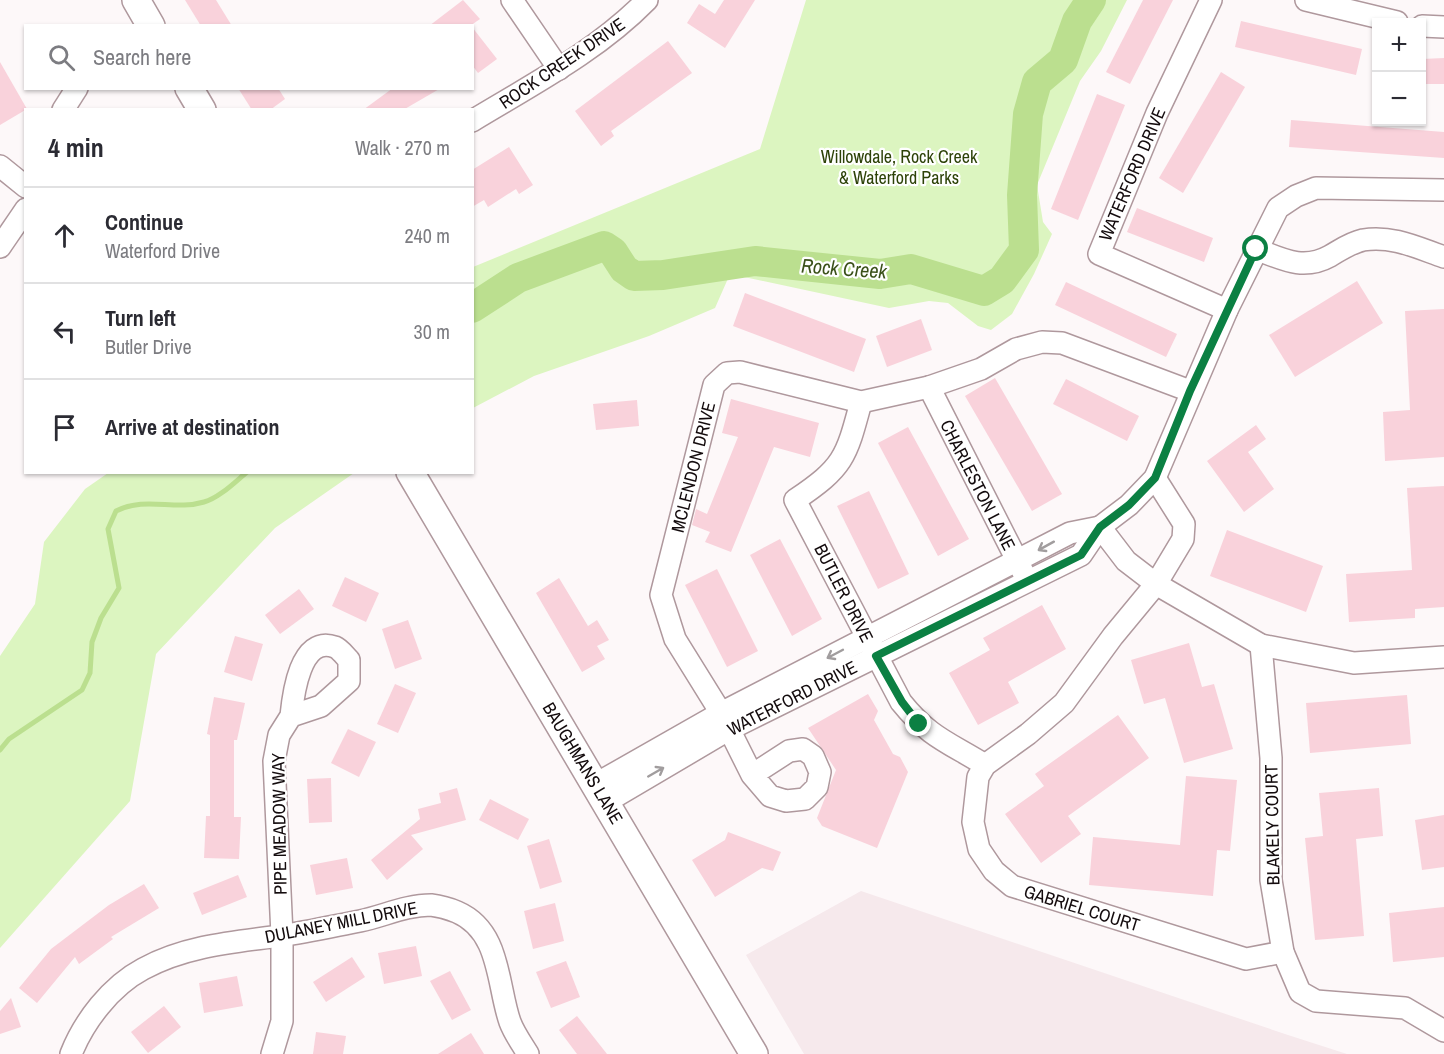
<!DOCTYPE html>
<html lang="en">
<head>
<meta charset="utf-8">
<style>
	body { margin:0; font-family:"Archivo Narrow",sans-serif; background:#f2f2f3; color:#2b2b33 }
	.controls { position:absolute; right:18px; top:18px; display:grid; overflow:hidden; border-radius:0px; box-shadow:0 2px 4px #0004 }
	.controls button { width:54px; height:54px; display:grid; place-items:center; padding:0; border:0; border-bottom:2px solid #e1e1e2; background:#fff; color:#2b2b33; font:30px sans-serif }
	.stop { position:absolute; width:18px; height:18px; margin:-14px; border:4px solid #0b8043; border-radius:50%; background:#fff }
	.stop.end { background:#0b8043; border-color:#fff; box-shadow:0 2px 6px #0008 }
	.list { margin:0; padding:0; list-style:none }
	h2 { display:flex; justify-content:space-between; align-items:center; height:78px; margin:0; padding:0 24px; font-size:26px }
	h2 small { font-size:20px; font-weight:400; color:#7c7c81 }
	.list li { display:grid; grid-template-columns:39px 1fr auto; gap:18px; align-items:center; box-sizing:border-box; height:96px; padding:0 24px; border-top:2px solid #e1e1e2 }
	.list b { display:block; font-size:22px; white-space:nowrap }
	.list p { margin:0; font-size:20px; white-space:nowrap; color:#7c7c81 }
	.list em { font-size:20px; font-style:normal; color:#7c7c81 }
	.icon { flex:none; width:33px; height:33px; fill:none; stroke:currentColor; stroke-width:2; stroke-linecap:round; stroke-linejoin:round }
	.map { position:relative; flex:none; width:1444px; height:1054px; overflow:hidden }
	.search { position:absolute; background:#fff; box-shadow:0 2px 4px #0004; left:24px; top:24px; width:450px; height:66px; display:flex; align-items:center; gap:15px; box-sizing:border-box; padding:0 21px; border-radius:0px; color:#7c7c81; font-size:22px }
	.panel { position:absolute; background:#fff; box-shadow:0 2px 4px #0004; left:24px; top:108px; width:450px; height:366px; border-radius:0px }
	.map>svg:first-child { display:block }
</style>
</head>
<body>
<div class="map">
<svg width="1444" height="1054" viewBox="0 0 1444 1054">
	<rect width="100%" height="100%" fill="#fdf8f9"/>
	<path fill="#f6e9ec" d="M 861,891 L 1288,1035 L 1347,1054 L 804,1054 L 746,955 Z"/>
	<g fill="#dcf5c0">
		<path d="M 806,0 L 1127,0 L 1101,51 L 1080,81 L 1037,185 L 1043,222 L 1052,234 L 1034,274 L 1012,314 L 991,330 L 978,326 L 948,303 L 929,301 L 889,308 L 730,274 L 715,308 L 649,336 L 534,376 L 473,408 L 473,267 L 760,149 Z"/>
		<path d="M 108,473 L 354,473 L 275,528 L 156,654 L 130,801 L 0,948 L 0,656 L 35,604 L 44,542 L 85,489 Z"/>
	</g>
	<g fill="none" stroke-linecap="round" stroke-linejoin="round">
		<path stroke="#bbdf8f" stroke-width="5" d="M 0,750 L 9,739 L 82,690 L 90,673 L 92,642 L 101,618 L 119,588 L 108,529 L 116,511 C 146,496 174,511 204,502 C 219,498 235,482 247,472"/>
		<path stroke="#bbdf8f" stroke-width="30" d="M 472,308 L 518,278 L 604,246 L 613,252 L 624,269 L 634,276 L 663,275 L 755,261 L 880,274 L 911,269 L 984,291 L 1002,280 L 1024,250 L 1022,195 L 1028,114 L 1037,82 L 1063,60 L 1077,21 L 1091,0"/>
	</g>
	<g fill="#f9d2db">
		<path d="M 185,0 L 216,0 L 232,26 L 201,26 Z"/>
		<path d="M 463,0 L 480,19 L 470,26 L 429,26 Z"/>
		<path d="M 724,0 L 755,0 L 725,48 L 687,23 L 699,4 L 715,14 Z"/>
		<path d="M 1143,0 L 1173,0 L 1130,84 L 1106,72 Z"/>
		<path d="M 1241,21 L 1362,49 L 1356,75 L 1235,47 Z"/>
		<path d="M 472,27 L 497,59 L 478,73 L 472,65 Z"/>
		<path d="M 668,41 L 692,73 L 611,131 L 614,136 L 601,146 L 575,111 Z"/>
		<path d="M 1444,58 L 1444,84 L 1422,84 L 1422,59 Z"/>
		<path d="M 0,62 L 27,109 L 0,125 Z"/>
		<path d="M 1221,72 L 1245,87 L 1183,193 L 1159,178 Z"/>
		<path d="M 238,88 L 278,88 L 285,99 L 270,110 L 252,110 Z"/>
		<path d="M 393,88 L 441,88 L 403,110 L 363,110 Z"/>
		<path d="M 1097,94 L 1125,105 L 1078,220 L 1051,209 Z"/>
		<path d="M 1291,120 L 1444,132 L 1444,158 L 1289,147 Z"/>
		<path d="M 509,147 L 533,185 L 519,194 L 516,189 L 488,207 L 484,200 L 472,207 L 472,170 Z"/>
		<path d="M 1137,208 L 1213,238 L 1204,262 L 1127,232 Z"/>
		<path d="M 1357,281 L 1383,323 L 1295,377 L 1269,335 Z"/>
		<path d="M 1066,282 L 1177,334 L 1166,357 L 1055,305 Z"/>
		<path d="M 745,293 L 866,339 L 854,372 L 733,326 Z"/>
		<path d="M 1444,309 L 1444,457 L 1385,461 L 1383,412 L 1410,410 L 1405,311 Z"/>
		<path d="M 921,319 L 932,350 L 887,367 L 876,336 Z"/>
		<path d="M 995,378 L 1062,494 L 1032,511 L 965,396 Z"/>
		<path d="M 1066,379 L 1139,416 L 1127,441 L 1053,404 Z"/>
		<path d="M 731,399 L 819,423 L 810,457 L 774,447 L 731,552 L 705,542 L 710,532 L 692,525 L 696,509 L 707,514 L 738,437 L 722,433 Z"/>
		<path d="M 637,400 L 639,426 L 596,430 L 593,404 Z"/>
		<path d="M 1256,425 L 1266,439 L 1248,452 L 1274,489 L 1244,512 L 1207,461 Z"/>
		<path d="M 908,427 L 969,539 L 938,556 L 878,443 Z"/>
		<path d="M 1444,486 L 1444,607 L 1415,609 L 1415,618 L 1349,622 L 1346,574 L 1412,570 L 1407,488 Z"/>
		<path d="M 869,491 L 909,574 L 878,589 L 837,506 Z"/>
		<path d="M 1227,530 L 1323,566 L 1306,612 L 1210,576 Z"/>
		<path d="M 780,539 L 822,619 L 792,636 L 750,555 Z"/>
		<path d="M 717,569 L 758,651 L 727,667 L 685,585 Z"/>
		<path d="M 345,577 L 379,593 L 366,622 L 332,606 Z"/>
		<path d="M 559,578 L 588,626 L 597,620 L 609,640 L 597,646 L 605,659 L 582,672 L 536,593 Z"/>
		<path d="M 299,589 L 314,609 L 280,634 L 265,615 Z"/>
		<path d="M 1042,605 L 1066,649 L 1008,682 L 1019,703 L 978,725 L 949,673 L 990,650 L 983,638 Z"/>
		<path d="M 408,620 L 422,659 L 395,669 L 382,629 Z"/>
		<path d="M 235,636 L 263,644 L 252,681 L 224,672 Z"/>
		<path d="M 1189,643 L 1202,687 L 1214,684 L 1233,749 L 1184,763 L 1165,698 L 1144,704 L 1131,660 Z"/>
		<path d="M 395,684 L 416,693 L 398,733 L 377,724 Z"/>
		<path d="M 868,694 L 878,711 L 874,720 L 893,754 L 900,757 L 908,772 L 877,848 L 822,826 L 817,818 L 836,770 L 808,728 Z"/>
		<path d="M 1407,695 L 1411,744 L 1310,753 L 1306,703 Z"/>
		<path d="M 214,697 L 245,703 L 237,740 L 234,740 L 234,817 L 241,817 L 239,859 L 204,858 L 206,816 L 210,816 L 210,735 L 207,734 Z"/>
		<path d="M 1118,715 L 1149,758 L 1068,816 L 1081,834 L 1041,863 L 1005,814 L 1044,786 L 1035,774 Z"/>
		<path d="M 348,729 L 376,742 L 359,777 L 331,763 Z"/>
		<path d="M 1186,776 L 1237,780 L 1230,851 L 1217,850 L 1213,896 L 1089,885 L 1093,837 L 1180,845 Z"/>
		<path d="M 331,778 L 332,822 L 309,823 L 307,779 Z"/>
		<path d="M 457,788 L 466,820 L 411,835 L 423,849 L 387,880 L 371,860 L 420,819 L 418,809 L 441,803 L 439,793 Z"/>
		<path d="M 1379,788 L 1383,836 L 1356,839 L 1364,936 L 1315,940 L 1305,838 L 1323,836 L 1319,793 Z"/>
		<path d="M 490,799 L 529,819 L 518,840 L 479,820 Z"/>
		<path d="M 1444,815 L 1444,867 L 1422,870 L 1415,820 Z"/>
		<path d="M 728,832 L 781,852 L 773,871 L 762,868 L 715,897 L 692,860 L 725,840 Z"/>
		<path d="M 549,839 L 562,882 L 540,889 L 527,846 Z"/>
		<path d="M 347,858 L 353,888 L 316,895 L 310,865 Z"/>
		<path d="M 238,875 L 247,897 L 202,915 L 193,893 Z"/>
		<path d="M 144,884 L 159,908 L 111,937 L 113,939 L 79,964 L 75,957 L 37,1003 L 19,988 L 51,949 L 109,905 Z"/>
		<path d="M 555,903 L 564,941 L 533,949 L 524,911 Z"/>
		<path d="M 1444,907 L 1444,957 L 1393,962 L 1389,913 Z"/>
		<path d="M 416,946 L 422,976 L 384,984 L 378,953 Z"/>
		<path d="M 352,957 L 365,977 L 326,1002 L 313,982 Z"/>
		<path d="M 566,961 L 580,997 L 551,1008 L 536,972 Z"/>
		<path d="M 450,971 L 471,1010 L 452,1020 L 430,981 Z"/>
		<path d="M 237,976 L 243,1006 L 204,1013 L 199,983 Z"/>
		<path d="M 11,998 L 21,1027 L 0,1034 L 0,1011 Z"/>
		<path d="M 164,1006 L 181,1027 L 148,1053 L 131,1032 Z"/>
		<path d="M 577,1016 L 607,1054 L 577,1054 L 559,1030 Z"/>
		<path d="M 316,1032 L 346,1036 L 343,1054 L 313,1054 Z"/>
		<path d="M 471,1033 L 484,1054 L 438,1054 Z"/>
	</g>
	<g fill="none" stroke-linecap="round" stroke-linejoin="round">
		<g stroke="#af989d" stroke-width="24">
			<g id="minor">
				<path d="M 512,0 L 559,69"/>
				<path d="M 1211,0 L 1157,113 L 1099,254 L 1227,310"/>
				<path d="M 1306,0 L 1397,22"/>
				<path d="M 1422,26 L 1444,27"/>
				<path d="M 63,110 L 77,88"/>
				<path d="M 472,121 C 533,84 597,51 647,0"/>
				<path d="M 0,166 L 26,187"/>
				<path d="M 0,247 L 26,209"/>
				<path d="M 1256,249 C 1282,259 1303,271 1330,256 C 1342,249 1350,243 1363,240 C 1392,235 1418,248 1444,257"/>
				<path d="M 929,387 L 1024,574"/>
				<path d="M 861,402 C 846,458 844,467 795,500 L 901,702 C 930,738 948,742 985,765"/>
				<path d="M 1155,478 L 1184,524 L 1183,539 L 1156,584 L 1113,636 L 1064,703 L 1028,734 L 985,765 L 978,777 L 973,822 L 979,849 L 994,871 L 1012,886 L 1246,959 L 1283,952"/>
				<path d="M 1100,527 L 1126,561 L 1156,584 L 1261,645 L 1354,663 L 1444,657"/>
				<path d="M 1261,645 L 1271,758 L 1271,880 L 1283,952 L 1300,992 L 1316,1001 L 1405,1008 L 1444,1031"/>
				<path d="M 752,775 L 789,751 L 803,749 L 813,756 L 820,772 L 817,787 L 805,799 L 786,801 L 770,796 L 752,775 L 721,713 L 675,639 L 661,595 L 714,385 L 727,373 L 740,372 L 861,402 L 929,387 L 981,369 L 1016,349 L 1042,342 L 1062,343 L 1190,391"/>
				<path d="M 596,784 L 721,713 L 1070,533 L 1100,527"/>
				<path d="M 606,802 L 728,730 L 1081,555 L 1100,527 L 1129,505 L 1155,478 L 1227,310 L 1278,208 L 1296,196 L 1316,188 L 1444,190"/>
				<path d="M 71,1054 C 84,1021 111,986 143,969 C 185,946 233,942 280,936 C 306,932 334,926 360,921 C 384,916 406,905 431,905 C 439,906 450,909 457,912 C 501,931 497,985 510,1022 C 514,1033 522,1044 528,1054"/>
				<path d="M 272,1054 L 282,1021 L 282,935 L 274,761 L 279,735 L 291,716 L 321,706 L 349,681 L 349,660 C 345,656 340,649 335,647 C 300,634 293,696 291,716"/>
			</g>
		</g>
		<g stroke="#af989d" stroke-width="30">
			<g id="major">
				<path d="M 136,0 L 151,26"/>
				<path d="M 189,88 L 202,110"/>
				<path d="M 410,472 L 754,1054"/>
			</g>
		</g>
		<use href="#minor" stroke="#fff" stroke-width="21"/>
		<use href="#major" stroke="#fff" stroke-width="27"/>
	</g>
	<defs><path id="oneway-shaft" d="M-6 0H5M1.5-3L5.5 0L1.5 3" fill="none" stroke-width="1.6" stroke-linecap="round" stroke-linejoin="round" transform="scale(1.5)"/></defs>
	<g stroke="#a19d9e">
		<use href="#oneway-shaft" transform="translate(1046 546) rotate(151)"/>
		<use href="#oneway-shaft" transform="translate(835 654) rotate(152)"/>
		<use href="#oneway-shaft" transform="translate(656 772) rotate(-30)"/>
	</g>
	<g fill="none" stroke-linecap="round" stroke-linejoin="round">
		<path stroke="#0b8043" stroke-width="8" d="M 919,724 L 902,702 L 876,656 L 1081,555 L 1100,527 L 1129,505 L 1155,478 L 1190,391 L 1256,249"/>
	</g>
	<g text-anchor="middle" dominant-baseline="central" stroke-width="4.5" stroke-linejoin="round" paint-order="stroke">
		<g font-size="18" fill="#130b0d" stroke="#fff">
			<text transform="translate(562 63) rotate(-34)">ROCK CREEK DRIVE</text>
			<text transform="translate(1132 174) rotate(-67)">WATERFORD DRIVE</text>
			<text transform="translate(693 467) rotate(-76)">MCLENDON DRIVE</text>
			<text transform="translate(978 485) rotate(63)">CHARLESTON LANE</text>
			<text transform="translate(844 593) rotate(63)">BUTLER DRIVE</text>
			<text transform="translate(792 698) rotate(-27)">WATERFORD DRIVE</text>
			<text transform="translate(583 763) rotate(59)">BAUGHMANS LANE</text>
			<text transform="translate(279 824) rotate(-91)">PIPE MEADOW WAY</text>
			<text transform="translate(1272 825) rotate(-91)">BLAKELY COURT</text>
			<text transform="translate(1082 908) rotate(17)">GABRIEL COURT</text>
			<text transform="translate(341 922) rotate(-11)">DULANEY MILL DRIVE</text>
		</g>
		<g font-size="18" fill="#2d4208" stroke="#fff">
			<text x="899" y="156">Willowdale, Rock Creek<tspan x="899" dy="21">&amp; Waterford Parks</tspan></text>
		</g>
		<g font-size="20" font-style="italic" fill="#3b511a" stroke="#fff">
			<text transform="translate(844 268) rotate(4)">Rock Creek</text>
		</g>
	</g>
</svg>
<div class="controls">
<button>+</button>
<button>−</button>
</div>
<div class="stop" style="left:1256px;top:249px"></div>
<div class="stop end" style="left:919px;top:724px"></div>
<div class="search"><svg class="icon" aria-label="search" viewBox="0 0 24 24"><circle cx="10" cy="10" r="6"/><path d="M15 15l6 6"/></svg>Search here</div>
<section class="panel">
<h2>4 min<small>Walk · 270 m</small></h2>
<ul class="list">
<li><svg class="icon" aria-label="ahead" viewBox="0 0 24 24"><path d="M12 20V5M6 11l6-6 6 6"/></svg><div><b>Continue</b><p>Waterford Drive</p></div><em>240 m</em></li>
<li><svg class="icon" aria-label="left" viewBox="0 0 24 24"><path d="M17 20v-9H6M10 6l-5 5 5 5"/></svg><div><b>Turn left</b><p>Butler Drive</p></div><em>30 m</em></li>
<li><svg class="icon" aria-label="arrive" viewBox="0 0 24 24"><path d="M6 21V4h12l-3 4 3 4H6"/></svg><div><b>Arrive at destination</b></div></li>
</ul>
</section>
</div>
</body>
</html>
